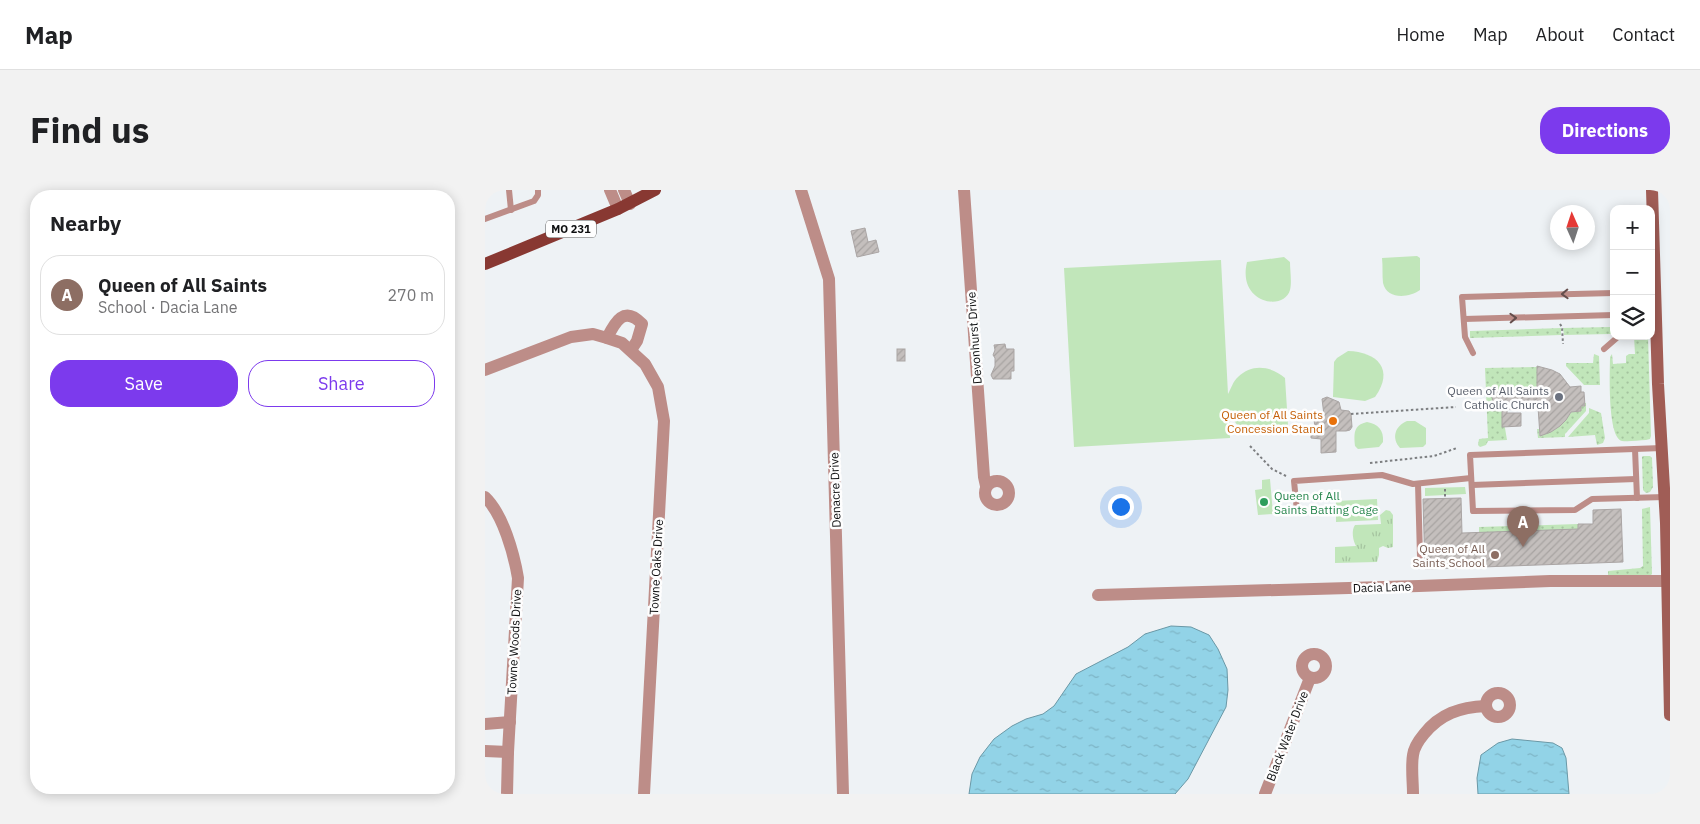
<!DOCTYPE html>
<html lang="en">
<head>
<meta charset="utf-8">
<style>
	body { margin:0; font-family:"IBM Plex Sans",sans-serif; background:#f2f2f2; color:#202124 }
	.controls { position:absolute; right:15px; top:15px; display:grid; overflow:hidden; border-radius:10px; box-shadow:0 2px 12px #0003 }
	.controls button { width:45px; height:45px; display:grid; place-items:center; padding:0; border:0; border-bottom:1px solid #e0e0e0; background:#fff; color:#202124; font:25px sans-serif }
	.compass { position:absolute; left:1065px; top:15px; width:45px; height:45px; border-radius:50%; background:#fff; box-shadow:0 2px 12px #0003; rotate:357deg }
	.you { position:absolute; left:635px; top:316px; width:18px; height:18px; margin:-12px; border:4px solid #fff; border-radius:50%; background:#1a73e8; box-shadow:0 0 0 8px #1a73e833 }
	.badge { display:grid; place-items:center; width:32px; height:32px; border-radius:50%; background:#7c3aed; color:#fff; font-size:16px; font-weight:700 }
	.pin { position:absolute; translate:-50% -41px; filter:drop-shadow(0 1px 2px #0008) }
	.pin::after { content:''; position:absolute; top:26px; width:18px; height:15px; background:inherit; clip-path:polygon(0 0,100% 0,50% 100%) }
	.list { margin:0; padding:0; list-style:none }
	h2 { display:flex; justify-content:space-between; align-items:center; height:65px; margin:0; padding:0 20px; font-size:21px }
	h2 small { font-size:16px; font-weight:400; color:#757577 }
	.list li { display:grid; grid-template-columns:32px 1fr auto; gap:15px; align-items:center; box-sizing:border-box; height:80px; margin:0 10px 10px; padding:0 10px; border:1px solid #e0e0e0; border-radius:20px }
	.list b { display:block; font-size:19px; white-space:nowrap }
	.list p { margin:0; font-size:16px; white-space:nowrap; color:#757577 }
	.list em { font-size:16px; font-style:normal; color:#757577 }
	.actions { display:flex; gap:10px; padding:15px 20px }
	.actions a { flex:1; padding:11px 0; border:1px solid #7c3aed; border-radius:20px; text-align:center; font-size:18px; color:#7c3aed }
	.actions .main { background:#7c3aed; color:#fff }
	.icon { flex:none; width:28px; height:28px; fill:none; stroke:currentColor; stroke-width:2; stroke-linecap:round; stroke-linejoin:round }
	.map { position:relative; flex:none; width:1185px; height:604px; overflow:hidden; border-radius:20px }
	header { display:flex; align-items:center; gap:30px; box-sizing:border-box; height:70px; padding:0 25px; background:#fff; border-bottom:1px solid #e0e0e0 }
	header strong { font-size:24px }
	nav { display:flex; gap:28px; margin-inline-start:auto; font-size:18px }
	.intro { display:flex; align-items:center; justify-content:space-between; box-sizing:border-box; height:120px; padding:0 30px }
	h1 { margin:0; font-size:35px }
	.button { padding:12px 22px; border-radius:20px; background:#7c3aed; color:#fff; font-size:18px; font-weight:700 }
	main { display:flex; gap:30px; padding:0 30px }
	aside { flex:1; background:#fff; border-radius:20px; box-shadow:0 2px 12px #0003 }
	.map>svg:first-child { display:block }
</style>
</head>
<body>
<header>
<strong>Map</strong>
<nav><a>Home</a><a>Map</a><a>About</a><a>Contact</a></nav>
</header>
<div class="intro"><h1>Find us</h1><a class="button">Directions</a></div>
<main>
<aside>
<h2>Nearby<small></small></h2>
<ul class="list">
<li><span class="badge" style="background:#8d6e63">A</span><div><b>Queen of All Saints</b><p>School · Dacia Lane</p></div><em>270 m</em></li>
</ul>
<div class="actions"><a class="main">Save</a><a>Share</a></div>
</aside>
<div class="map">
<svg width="1185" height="604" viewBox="0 0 1185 604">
	<defs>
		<pattern id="grass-dots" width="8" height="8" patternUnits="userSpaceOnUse" patternTransform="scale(1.25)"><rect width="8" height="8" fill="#c1e6ba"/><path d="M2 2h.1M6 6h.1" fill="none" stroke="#a5c49f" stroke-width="1.8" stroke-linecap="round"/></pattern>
		<pattern id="park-tufts" width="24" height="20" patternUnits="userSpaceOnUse" patternTransform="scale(1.25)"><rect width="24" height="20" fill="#c1e6ba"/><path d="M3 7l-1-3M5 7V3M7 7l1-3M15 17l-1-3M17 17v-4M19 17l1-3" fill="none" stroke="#a5c49f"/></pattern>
		<pattern id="water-ripples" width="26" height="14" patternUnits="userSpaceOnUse" patternTransform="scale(1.25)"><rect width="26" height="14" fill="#92d3e7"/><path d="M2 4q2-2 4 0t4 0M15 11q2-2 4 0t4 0" fill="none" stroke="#7db4c5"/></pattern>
		<pattern id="building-hatch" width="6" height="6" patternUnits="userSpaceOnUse" patternTransform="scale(1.25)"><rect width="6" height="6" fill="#c4bfbd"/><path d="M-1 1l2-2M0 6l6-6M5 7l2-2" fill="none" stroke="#a7a3a1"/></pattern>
	</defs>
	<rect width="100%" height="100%" fill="#eef2f5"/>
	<g fill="url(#grass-dots)">
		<path d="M 1125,137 L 1127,139 L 1126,144 L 1079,145 L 1078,138 Z"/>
		<path d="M 1076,138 L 1076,145 L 985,148 L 985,141 Z"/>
		<path d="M 1149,146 L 1163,146 L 1166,246 L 1165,249 L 1161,250 C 1154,250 1144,252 1137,251 C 1122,247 1125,180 1125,167 L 1127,164 L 1128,174 L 1141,173 L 1141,166 L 1144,164 L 1150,164 Z"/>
		<path d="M 1109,164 L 1114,166 L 1115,195 L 1099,195 L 1081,176 L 1081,173 L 1108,173 Z"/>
		<path d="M 1052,177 L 1052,201 L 1037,204 L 1034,200 L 1026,200 L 1026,197 L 1019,197 L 1019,201 L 1007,201 L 1008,220 L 1017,220 L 1022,250 L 1003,251 L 1001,255 L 995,257 L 993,255 L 994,249 L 1003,248 L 1000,178 Z"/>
		<path d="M 1100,213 L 1101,213 L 1101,221 L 1080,244 L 1080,247 L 1053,248 L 1052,239 L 1054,239 L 1055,245 C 1069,241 1079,235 1086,222 L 1096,221 L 1096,216 L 1099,216 Z"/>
		<path d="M 1104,218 L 1116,223 L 1120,248 L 1118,253 L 1112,255 L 1110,245 L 1083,247 L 1104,223 Z"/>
		<path d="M 1158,266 L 1165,266 L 1167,268 L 1168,297 L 1165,302 L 1161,303 L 1158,300 L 1157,267 Z"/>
		<path d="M 1165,317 L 1167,384 L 1164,387 L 1123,388 L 1123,381 L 1155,378 L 1158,376 L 1157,319 Z"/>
		<path d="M 1093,334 L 1093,339 L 994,343 L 994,337 Z"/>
	</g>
	<path fill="url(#park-tufts)" d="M 901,320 L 905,321 L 908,325 L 908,357 L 903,358 L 898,356 L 894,358 L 894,365 L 892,372 L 850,373 L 850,357 L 871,356 C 868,351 866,340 870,335 L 896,334 L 895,325 Z"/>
	<g fill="#c1e6ba">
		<path d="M 932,66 L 935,68 L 935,100 C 924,108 902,110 898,93 C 897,85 898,76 897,68 Z"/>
		<path d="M 799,67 L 805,72 C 805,80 807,92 805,100 C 799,122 752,113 762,72 Z"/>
		<path d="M 736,70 L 743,204 C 746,199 748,191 753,187 C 767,173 786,176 800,188 L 803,235 L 753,236 L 745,225 L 745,248 L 589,257 L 579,78 Z"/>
		<path d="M 863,161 C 892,162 910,179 890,207 L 880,211 L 848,207 L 849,172 L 852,168 Z"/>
		<path d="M 922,231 L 930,231 L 941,238 L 941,254 L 938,257 L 915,258 C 906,248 910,236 922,231 Z"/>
		<path d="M 882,232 C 893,234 899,240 898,252 L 894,257 L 873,259 L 870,256 C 869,244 868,235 882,232 Z"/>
		<path d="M 785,289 L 788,324 L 773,325 L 770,300 L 777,299 L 777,290 Z"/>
		<path d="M 980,297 L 981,304 L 940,306 L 940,298 Z"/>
		<path d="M 892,309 L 893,330 L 851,332 L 851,311 Z"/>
	</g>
	<g fill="url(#water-ripples)" stroke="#6a98a6">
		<path d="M 686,436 L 706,437 L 724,445 L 733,459 L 742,479 L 743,500 L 741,517 L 703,589 L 690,604 L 484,604 L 487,584 L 495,567 L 509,549 L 527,536 L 541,529 L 558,524 L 569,516 L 591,484 L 643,457 L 660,444 Z"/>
		<path d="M 1027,549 L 1068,553 L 1077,558 L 1081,568 L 1084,604 L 993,604 L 992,588 L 996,565 L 1013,553 Z"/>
	</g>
	<g fill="url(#building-hatch)" stroke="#aaa5a4">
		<path d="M 380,38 L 383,52 L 391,50 L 394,62 L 372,67 L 366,41 Z"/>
		<path d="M 520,154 L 521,159 L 529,159 L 529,181 L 526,181 L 526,189 L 508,189 L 506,185 L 510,176 L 510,168 L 508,165 L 510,160 L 509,155 Z"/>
		<rect x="412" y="159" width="8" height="12"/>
		<path d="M 1052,176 L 1067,180 L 1075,184 L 1085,197 L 1096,196 L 1096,202 L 1099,202 L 1100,216 L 1096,216 L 1096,221 L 1086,222 L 1081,230 L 1075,236 L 1066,242 L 1055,246 L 1053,217 L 1048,218 L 1048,201 L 1052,201 Z"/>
		<path d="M 1019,197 L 1026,197 L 1026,200 L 1034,200 L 1034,201 L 1037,201 L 1037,204 L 1049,203 L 1049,218 L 1046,218 L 1046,215 L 1034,215 L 1034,219 L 1022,219 L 1022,223 L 1036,223 L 1036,236 L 1017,237 L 1017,220 L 1008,221 L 1007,201 L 1019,201 Z"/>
		<path d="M 842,207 L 854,212 L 856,220 L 864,221 L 866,224 L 867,237 L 865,240 L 861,241 L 851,241 L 851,262 L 836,263 L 836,249 L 826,248 L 826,242 L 830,242 L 829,226 L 839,225 L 837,209 Z"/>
		<path d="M 976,308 L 977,343 L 1093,339 L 1093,334 L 1108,334 L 1108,320 L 1136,319 L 1138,372 L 940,379 L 938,309 Z"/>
	</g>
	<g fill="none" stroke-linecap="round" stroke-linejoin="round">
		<g stroke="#7c7e80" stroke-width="2" stroke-dasharray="2.5 2.5" stroke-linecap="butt">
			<path d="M 1075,134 L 1077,137 L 1078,154"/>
			<path d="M 866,224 L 971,217"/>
			<path d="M 765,256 L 787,279 L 803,287"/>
			<path d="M 885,273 L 949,266 L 972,258"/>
			<path d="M 960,299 L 960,309"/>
		</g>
		<g stroke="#bd8d88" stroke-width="6">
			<path d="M 24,0 L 26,20"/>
			<path d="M 0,29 L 49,11 L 53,5 L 53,0"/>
			<path d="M 979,129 L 1129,125"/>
			<path d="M 1119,159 L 1134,146"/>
			<path d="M 988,163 L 980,147 L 977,107 L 1129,103"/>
			<path d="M 1177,258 L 985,265 L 988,321 L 1090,320 L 1107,309 L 1180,307"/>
			<path d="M 1150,259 L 1152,308"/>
			<path d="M 933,294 L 935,366"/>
			<path d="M 987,295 L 1151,289"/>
			<path d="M 812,321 L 809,291 L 897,285 L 928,294 L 986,288"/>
		</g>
		<g stroke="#bd8d88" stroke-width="12">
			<path d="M 125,0 L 133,19"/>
			<path d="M 139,0 L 145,14"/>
			<path d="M 316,0 L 344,89 L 358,604"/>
			<path d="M 479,0 L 499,287 L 501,296"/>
			<path d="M 122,148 C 130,132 139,115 157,134 L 152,151 L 146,160"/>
			<path d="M 0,180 L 86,147 L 108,144 L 122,148 L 137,153 L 160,174 L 173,197 L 179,231 L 159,604"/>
			<circle cx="512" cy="303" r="12"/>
			<path d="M 0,307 C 18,324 29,364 33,388 L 23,562 L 22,604"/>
			<path d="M 613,405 L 934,396 L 1065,391 L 1181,391"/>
			<circle cx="829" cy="476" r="12"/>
			<circle cx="1013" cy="515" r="12"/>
			<path d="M 0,534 L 25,532"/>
			<path d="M 0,561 L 23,562"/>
			<path d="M 780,604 L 825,488"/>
			<path d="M 928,604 C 928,592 926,577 928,565 C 929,557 934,550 939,544 C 955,524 975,517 1001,516"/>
		</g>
		<path stroke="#a05d56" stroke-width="12" d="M 1167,0 L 1173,194 L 1181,333 L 1185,525"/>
		<path stroke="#883832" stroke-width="12" d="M 0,74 L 133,19 L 170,0"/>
	</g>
	<defs><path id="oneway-chevron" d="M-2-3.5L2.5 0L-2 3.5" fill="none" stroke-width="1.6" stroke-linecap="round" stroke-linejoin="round" transform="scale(1.25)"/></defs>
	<g stroke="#654e4c">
		<use href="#oneway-chevron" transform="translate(1080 104) rotate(178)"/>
		<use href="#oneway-chevron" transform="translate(1028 128) rotate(-2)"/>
	</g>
	<circle fill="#6b7280" stroke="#fefefe" stroke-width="2" cx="1074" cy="207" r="5"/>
	<circle fill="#e8710a" stroke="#fefefe" stroke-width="2" cx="848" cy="231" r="5"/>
	<circle fill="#2e9e5b" stroke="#fefefe" stroke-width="2" cx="779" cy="312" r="5"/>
	<circle fill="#8d6e63" stroke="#fefefe" stroke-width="2" cx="1010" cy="365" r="5"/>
	<g text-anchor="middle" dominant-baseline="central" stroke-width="5" stroke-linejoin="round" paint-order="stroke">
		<rect fill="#fefefe" stroke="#555657" stroke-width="1" x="61" y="30.5" width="50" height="17" rx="4"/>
		<g font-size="11" font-weight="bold" fill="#0d0e0f">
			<text x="86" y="39">MO 231</text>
		</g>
		<g font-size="12" fill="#0d0e0f" stroke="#fefefe">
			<text transform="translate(489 148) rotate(-94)">Devonhurst Drive</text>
			<text transform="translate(350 300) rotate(-92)">Denacre Drive</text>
			<text transform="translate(171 377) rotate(-87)">Towne Oaks Drive</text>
			<text transform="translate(897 397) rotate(-2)">Dacia Lane</text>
			<text transform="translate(29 452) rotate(-87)">Towne Woods Drive</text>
			<text transform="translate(802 546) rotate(-69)">Black Water Drive</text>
		</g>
		<g font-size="12" fill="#5b616d" stroke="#fefefe" text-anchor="end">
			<text x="1064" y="200">Queen of All Saints<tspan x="1064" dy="14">Catholic Church</tspan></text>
		</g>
		<g font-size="12" fill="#c56008" stroke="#fefefe" text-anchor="end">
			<text x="838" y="224">Queen of All Saints<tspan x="838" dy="14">Concession Stand</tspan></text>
		</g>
		<g font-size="12" fill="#27864d" stroke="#fefefe" text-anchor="start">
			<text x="789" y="305">Queen of All<tspan x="789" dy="14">Saints Batting Cage</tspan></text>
		</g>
		<g font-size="12" fill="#785e54" stroke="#fefefe" text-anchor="end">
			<text x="1000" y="358">Queen of All<tspan x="1000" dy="14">Saints School</tspan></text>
		</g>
	</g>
</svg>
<div class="controls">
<button>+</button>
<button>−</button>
<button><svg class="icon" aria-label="layers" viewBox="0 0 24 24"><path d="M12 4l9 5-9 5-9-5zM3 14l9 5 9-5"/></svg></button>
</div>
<svg class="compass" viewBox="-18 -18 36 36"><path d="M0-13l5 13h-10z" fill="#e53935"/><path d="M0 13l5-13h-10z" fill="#757577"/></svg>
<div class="you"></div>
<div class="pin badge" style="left:1038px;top:357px;background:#8d6e63">A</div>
</div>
</main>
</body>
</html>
